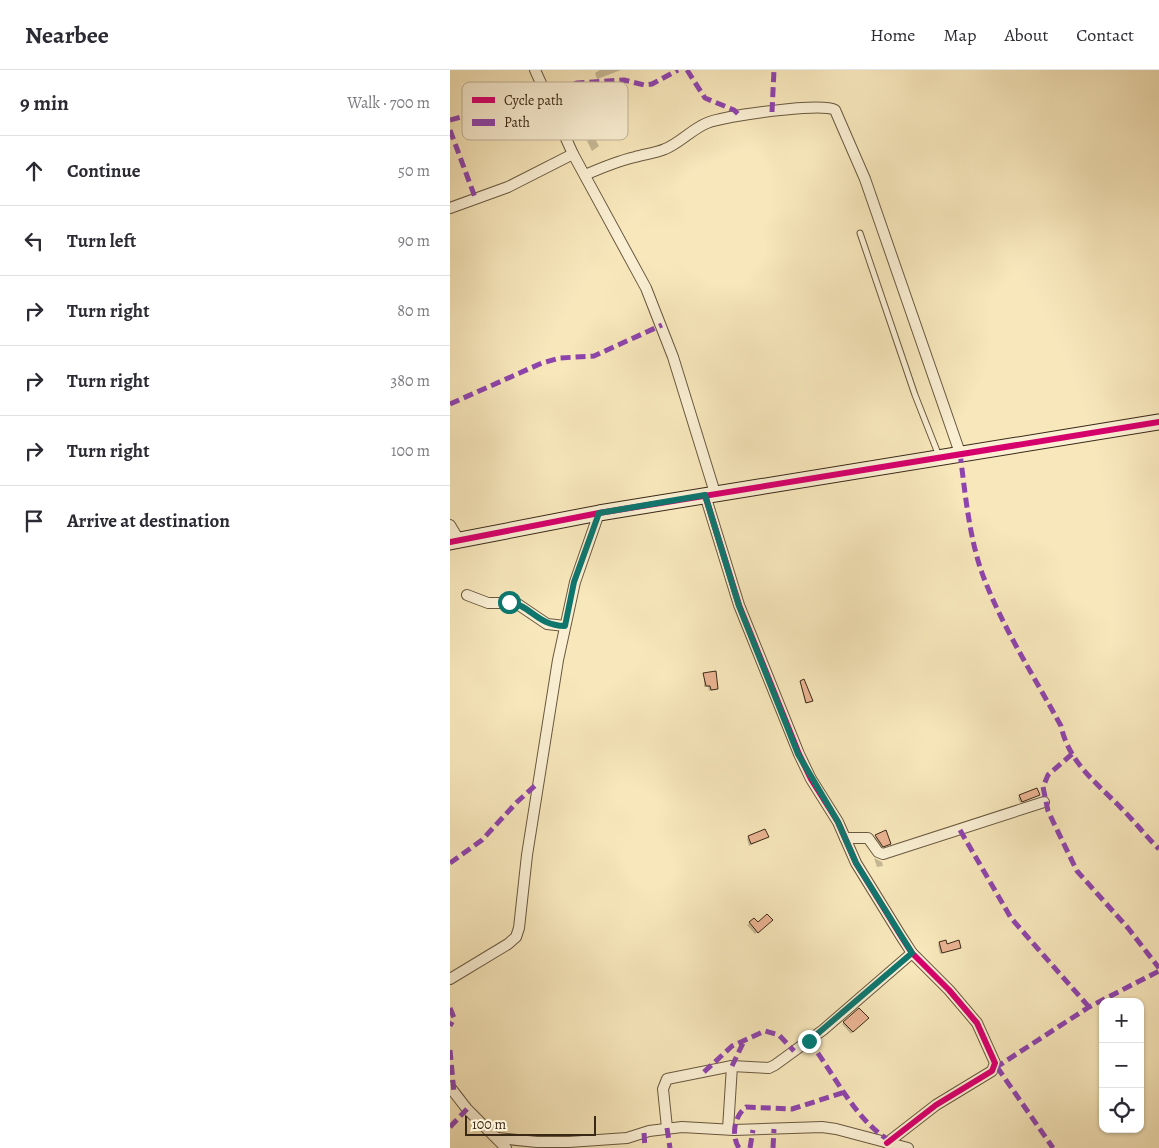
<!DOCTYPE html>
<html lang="en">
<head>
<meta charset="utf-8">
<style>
	body { margin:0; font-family:Alegreya,serif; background:#f7f7f7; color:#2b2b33 }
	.controls { position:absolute; right:15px; bottom:15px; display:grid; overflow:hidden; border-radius:10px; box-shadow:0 1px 4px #0004 }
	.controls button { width:45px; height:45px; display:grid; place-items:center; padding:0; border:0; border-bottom:1px solid #e1e1e2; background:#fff; color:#2b2b33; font:25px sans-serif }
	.scale { position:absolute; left:15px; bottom:12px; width:131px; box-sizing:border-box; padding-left:5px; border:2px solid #3a2816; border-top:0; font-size:14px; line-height:18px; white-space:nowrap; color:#3a2816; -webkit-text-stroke:4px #faefd3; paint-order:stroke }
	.stop { position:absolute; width:15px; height:15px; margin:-11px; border:4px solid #0f766e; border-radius:50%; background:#fff }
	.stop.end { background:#0f766e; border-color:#fff; box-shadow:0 1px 5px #0008 }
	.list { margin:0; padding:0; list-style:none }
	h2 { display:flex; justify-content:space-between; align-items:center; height:65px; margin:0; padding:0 20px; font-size:21px }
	h2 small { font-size:16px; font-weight:400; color:#7c7c81 }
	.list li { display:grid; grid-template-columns:32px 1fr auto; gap:15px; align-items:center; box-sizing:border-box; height:70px; padding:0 20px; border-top:1px solid #e1e1e2 }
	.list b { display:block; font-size:19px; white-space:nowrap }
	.list em { font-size:16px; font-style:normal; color:#7c7c81 }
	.icon { flex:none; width:28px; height:28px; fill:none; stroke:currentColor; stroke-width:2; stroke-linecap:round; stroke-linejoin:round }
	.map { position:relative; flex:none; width:709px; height:1078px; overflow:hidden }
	header { display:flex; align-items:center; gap:30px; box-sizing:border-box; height:70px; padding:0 25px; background:#fff; border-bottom:1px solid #e1e1e2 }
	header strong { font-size:24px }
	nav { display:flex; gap:28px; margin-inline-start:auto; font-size:18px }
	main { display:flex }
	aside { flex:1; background:#fff }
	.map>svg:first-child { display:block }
</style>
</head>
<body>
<header>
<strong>Nearbee</strong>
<nav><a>Home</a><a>Map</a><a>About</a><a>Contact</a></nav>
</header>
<main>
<aside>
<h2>9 min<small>Walk · 700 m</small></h2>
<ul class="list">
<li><svg class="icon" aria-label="ahead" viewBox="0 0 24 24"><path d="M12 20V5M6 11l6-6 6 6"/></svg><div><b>Continue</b></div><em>50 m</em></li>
<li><svg class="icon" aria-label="left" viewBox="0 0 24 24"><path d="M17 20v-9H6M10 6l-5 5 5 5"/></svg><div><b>Turn left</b></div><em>90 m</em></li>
<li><svg class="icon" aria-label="right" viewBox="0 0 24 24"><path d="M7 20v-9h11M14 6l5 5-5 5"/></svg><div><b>Turn right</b></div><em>80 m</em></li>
<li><svg class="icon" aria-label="right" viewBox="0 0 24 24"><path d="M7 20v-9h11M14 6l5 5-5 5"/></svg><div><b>Turn right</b></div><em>380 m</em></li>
<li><svg class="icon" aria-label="right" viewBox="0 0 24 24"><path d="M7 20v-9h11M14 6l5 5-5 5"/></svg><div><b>Turn right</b></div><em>100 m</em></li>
<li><svg class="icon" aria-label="arrive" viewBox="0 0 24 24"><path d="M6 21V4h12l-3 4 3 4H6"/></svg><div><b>Arrive at destination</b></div></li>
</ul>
</aside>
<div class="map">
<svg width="709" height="1078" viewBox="0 0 709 1078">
	<rect width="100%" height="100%" fill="#f7e7bb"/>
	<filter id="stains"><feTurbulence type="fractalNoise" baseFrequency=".004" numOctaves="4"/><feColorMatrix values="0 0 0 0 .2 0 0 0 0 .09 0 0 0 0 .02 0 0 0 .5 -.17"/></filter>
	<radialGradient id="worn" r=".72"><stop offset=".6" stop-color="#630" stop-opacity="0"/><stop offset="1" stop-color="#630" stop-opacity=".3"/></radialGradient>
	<g fill="#0003">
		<path d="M 150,0 L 171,0 L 147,9 L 145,3 Z"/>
		<path d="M 144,67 L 149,76 L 142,81 L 137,71 Z"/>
		<path d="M 254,604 L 266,618 L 265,620 L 259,621 L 258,617 L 254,617 Z"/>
		<path d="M 350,612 L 361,631 L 361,632 L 355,633 Z"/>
		<path d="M 589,725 L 570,733 L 568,728 L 570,726 Z"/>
		<path d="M 435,762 L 440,774 L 431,778 L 424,768 Z"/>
		<path d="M 299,767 L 318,767 L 299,776 L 297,769 Z"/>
		<path d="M 424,788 L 432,792 L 433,796 L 427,797 Z"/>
		<path d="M 304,850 L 308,854 L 321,850 L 305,864 L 297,855 Z"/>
		<path d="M 490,873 L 496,875 L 510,877 L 490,884 L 488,875 Z"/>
		<path d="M 409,939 L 417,948 L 401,964 L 392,954 Z"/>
	</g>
	<g fill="#ebb493" stroke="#3a2816">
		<path d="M 266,601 L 268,619 L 261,620 L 260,616 L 256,616 L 253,603 Z"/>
		<path d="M 354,609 L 363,631 L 356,633 L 350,611 Z"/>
		<path d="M 587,718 L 590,725 L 572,732 L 569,725 Z"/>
		<path d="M 315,759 L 319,767 L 301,774 L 298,766 Z"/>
		<path d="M 436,760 L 441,774 L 433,777 L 425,765 Z"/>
		<path d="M 317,844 L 323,850 L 308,863 L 299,852 L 304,848 L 308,852 Z"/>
		<path d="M 496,870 L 497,874 L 509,870 L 511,878 L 492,883 L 489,872 Z"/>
		<path d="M 409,938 L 419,948 L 403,962 L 393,952 Z"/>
	</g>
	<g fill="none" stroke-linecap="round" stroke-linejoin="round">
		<g stroke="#69583f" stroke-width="7">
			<path id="lane" d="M 410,163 L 465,325 L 489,386"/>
		</g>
		<g stroke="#69583f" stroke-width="12">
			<g id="street">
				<path d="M 85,0 L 123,84 L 196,218 L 223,287 L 265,423"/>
				<path d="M 135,105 C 151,98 168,91 185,87 C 195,84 206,83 215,79 C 230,73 242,59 257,53 C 274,46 371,32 385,40 L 415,109 L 510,383"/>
				<path d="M 0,138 L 58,117 L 123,84"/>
				<path d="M 255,425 L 289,535 L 349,684 L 361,709 L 388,752 L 406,793 L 451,866 L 462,883 L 499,920 L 527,953 L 545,993 L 542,1001 L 486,1035 L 437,1073"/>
				<path d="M 0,455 L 9,470"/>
				<path d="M 17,525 L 38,533 L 66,533 L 97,554 L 115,556"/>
				<path d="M 395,768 L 418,768 L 428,782 L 433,784 L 594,732"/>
				<path d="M 0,909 L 58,874 L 66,867 L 69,858 L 77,785 L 108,590 L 125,512 L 149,443"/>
				<path d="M 0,1017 L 17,1039 L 56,1078"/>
				<path d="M 217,1058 L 213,1019 L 217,1009 L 282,996 L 319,998 L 325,995 L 373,960 L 462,883"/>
				<path d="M 278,1059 L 282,996"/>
				<path d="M 47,1068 L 87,1072 L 119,1072 L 177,1068 L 199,1061 L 232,1057 L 284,1060 L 372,1057 L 386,1059 L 458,1078"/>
			</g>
		</g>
		<g stroke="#3a2816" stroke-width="17">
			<path id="secondary" d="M 0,472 L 149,443 L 709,352"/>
		</g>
		<use href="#lane" stroke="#faefd3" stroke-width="5"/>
		<use href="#street" stroke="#faefd3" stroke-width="10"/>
		<use href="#secondary" stroke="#faefd3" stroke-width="15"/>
		<g stroke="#8e44ad" stroke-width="5" stroke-dasharray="10 5" stroke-linecap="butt">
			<path d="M 237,0 L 255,28 L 284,40 L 290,46"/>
			<path d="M 96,23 L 127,13 L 174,10 L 194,15 L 202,14 L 228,0"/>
			<path d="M 322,42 L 324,0"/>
			<path d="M 0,50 L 51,36 L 94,19"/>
			<path d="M 0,60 L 26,130"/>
			<path d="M 0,334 L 92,293 L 110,288 L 144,286 L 212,255"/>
			<path d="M 510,383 C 515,422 519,466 532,503 C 552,557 584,606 611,656 C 619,693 647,713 672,739 C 685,752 696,766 709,779"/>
			<path d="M 622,684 L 598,705 L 593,717 L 598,741 L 627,801 L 678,858 L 709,898"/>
			<path d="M 510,760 L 561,848 L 639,937"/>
			<path d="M 0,793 L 32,770 L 67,732 L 88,713"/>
			<path d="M 0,938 L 4,948 L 0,956"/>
			<path d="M 359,971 C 384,1003 404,1049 440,1071"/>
			<path d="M 0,980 L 4,1023"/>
			<path d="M 282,996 L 295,969"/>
			<path d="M 547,997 L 603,1078"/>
			<path d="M 545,998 L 639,937 L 709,901"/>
			<path d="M 254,1002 L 282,976 L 315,961 L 329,965 L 344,981"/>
			<path d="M 0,1057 L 17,1039"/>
			<path d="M 217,1058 L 220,1078"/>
			<path d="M 194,1063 L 195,1078"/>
			<path d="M 289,1078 C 281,1066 284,1046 296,1037 L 342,1039 L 395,1022"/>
			<path d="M 300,1078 L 303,1060"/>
			<path d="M 323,1078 L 324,1059"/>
		</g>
		<g stroke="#faefd3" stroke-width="9">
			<g id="cycleway">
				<path d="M 255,425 L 289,535 L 349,684 L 361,709 L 388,752 L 406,793 L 451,866 L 462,883 L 499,920 L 527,953 L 545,993 L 542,1001 L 486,1035 L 437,1073"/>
				<path d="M 0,472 L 149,443 L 709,352"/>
			</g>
		</g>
		<use href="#cycleway" stroke="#d6006c" stroke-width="6"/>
	</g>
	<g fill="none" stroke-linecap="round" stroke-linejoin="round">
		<path stroke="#0f766e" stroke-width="6" d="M 59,532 C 82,536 86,555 115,556 L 124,512 L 149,443 L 255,425 L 289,536 L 348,684 L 388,752 L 406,793 L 462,883 L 359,971"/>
	</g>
	<rect x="12" y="12" width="166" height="58" rx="8" fill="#faefd3" stroke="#c0b39a" stroke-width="1"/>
	<rect x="22" y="27" width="23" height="6" fill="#d6006c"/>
	<rect x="22" y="49" width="23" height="7" fill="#8e44ad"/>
	<g font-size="14" fill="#3a2816">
		<text x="54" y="35">Cycle path</text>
		<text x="54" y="57">Path</text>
	</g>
	<rect width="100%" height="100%" filter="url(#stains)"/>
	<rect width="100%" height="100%" fill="url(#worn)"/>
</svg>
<div class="controls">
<button>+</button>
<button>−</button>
<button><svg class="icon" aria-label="locate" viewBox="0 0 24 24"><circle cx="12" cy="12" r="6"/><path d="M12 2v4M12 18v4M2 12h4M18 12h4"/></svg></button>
</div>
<div class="scale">100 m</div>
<div class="stop" style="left:59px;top:532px"></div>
<div class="stop end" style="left:359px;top:971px"></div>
</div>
</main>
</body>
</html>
